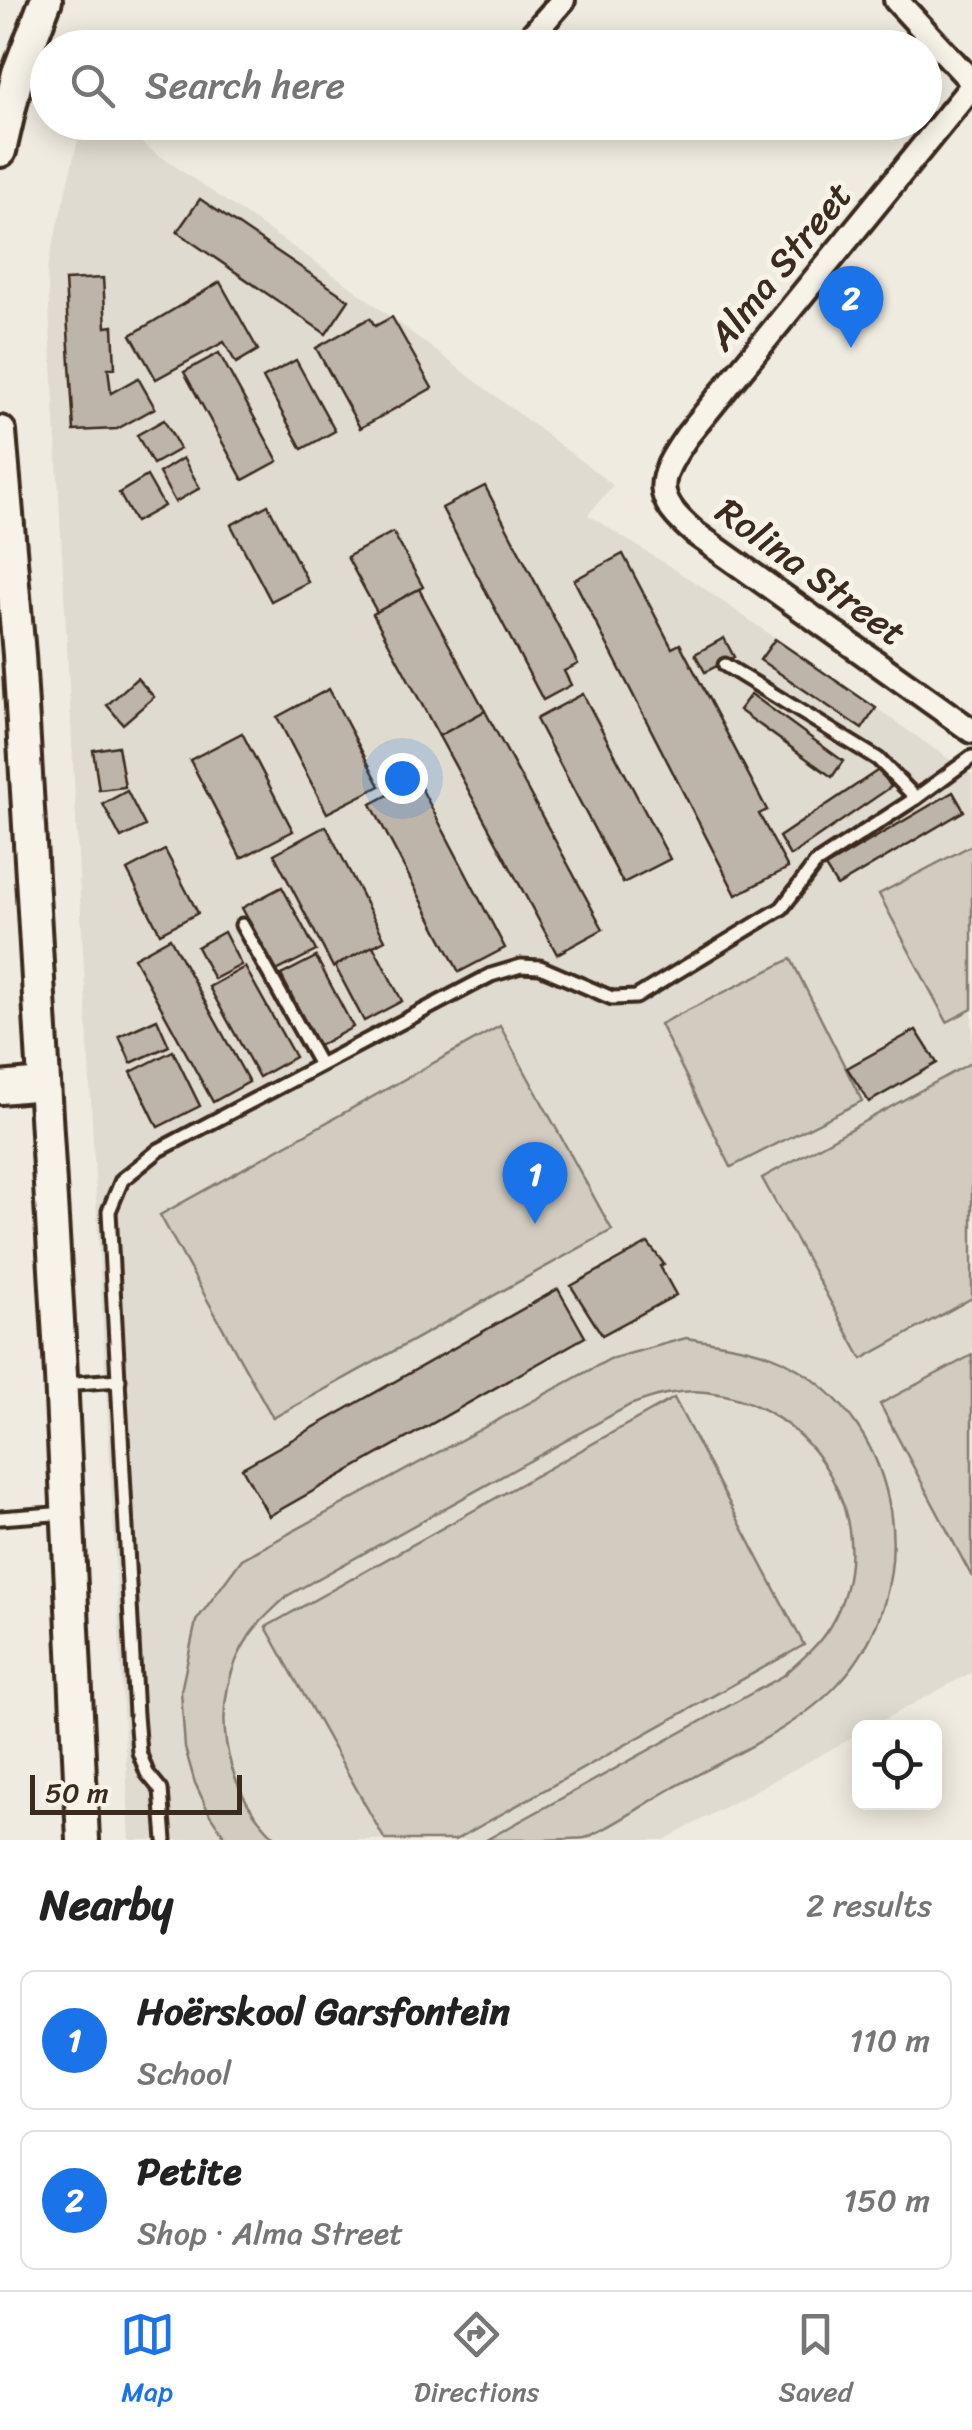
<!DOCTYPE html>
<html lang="en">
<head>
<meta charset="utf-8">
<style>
	body { margin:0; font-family:Sriracha,sans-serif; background:#f2f2f2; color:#222 }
	.controls { position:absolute; right:30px; bottom:30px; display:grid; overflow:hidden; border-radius:15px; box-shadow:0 5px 25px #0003 }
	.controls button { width:90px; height:90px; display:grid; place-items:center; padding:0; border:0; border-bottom:2px solid #e0e0e0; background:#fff; color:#222; font:50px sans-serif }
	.scale { position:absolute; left:30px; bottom:25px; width:212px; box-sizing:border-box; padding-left:10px; border:5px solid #3b2a1e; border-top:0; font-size:28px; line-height:35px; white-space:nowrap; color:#3b2a1e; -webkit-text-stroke:8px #f7f3e8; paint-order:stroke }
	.you { position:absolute; left:402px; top:778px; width:35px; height:35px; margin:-25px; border:8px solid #fff; border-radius:50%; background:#1a73e8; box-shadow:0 0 0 15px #1a73e833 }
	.badge { display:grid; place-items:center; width:65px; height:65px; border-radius:50%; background:#1a73e8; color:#fff; font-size:32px; font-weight:700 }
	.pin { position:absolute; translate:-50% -82px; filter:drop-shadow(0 2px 5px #0008) }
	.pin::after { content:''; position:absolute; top:52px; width:35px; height:30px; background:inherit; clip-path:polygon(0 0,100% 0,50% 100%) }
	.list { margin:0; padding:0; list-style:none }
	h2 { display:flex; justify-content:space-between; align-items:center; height:130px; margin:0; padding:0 40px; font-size:42px }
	h2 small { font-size:32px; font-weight:400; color:#767676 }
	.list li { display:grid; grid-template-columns:65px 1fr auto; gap:30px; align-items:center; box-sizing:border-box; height:140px; margin:0 20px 20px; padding:0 20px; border:2px solid #e0e0e0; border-radius:15px }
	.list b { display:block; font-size:38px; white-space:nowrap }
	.list p { margin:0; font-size:32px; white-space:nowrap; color:#767676 }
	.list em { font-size:32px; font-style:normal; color:#767676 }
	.icon { flex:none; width:55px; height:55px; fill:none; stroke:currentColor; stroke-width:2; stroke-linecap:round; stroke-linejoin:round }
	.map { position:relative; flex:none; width:972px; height:1840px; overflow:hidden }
	.search { position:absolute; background:#fff; box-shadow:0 5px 25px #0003; left:30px; right:30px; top:30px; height:110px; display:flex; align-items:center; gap:25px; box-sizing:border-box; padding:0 35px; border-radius:55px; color:#767676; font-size:38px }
	.sheet { height:450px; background:#fff }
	nav { display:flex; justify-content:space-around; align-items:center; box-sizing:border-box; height:140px; border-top:2px solid #e0e0e0; background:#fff; font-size:28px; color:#767676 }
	nav a { display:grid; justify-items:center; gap:5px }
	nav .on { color:#1a73e8 }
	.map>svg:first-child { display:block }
</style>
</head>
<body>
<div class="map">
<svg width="972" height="1840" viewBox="0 0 972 1840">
	<rect width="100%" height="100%" fill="#efebe0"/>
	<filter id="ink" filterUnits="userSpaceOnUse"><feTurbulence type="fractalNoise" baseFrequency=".01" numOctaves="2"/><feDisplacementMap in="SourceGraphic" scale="20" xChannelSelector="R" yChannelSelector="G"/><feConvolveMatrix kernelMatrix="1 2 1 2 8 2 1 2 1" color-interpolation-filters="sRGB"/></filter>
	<g filter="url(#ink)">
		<path fill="#e0dbd0" d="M 82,123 L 112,123 L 350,286 L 613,485 L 588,515 L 699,585 L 972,775 L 972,1672 L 871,1727 L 860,1728 L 859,1734 L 664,1840 L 130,1840 L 47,270 Z"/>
		<g fill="#d1cbc0" stroke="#867a6f" stroke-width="2.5">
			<path d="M 972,845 L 972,1009 L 947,1022 L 879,894 Z"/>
			<path d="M 791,959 L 862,1101 L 731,1167 L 660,1024 Z"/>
			<path d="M 500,1026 L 612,1230 L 273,1418 L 160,1215 Z"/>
			<path d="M 972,1062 L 972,1298 L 862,1359 L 762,1178 Z"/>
			<path d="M 686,1338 C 721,1344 758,1347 789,1364 C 905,1427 927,1589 838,1684 C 797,1729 724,1759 671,1789 C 643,1805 614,1826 585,1838 C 567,1840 508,1840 486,1840 L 783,1676 C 800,1661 818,1646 830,1626 C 888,1527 815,1402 705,1392 C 678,1389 654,1396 630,1405 L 287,1596 C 274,1609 260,1620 250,1635 C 206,1700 221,1789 278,1840 L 227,1840 L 210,1815 L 195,1783 L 185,1748 L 181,1691 L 196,1621 L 242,1559 L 610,1359 Z"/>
			<path d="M 972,1355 L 972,1577 L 880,1404 Z"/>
			<path d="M 674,1398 L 804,1645 L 455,1840 L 385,1840 L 266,1627 Z"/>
		</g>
		<g fill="#bdb5aa" stroke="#3b2a1e" stroke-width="2.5">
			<path d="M 200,199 L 349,300 L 326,334 L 177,232 Z"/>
			<path d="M 103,278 L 106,327 L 113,326 L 115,368 L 108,368 L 111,393 L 138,378 L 155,408 L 117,429 L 74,431 L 65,280 Z"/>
			<path d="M 220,282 L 258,350 L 236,363 L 224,342 L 156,379 L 131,335 Z"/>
			<path d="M 392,317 L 432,388 L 360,428 L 316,348 L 370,318 L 375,326 Z"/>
			<path d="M 219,353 L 278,461 L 243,480 L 184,372 Z"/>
			<path d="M 296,360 L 335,431 L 302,449 L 263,378 Z"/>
			<path d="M 164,420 L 180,449 L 153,464 L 137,435 Z"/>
			<path d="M 183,458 L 200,488 L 175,502 L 159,473 Z"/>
			<path d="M 147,476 L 164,506 L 135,522 L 119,493 Z"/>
			<path d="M 485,486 L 578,664 L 564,671 L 571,685 L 543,700 L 442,508 Z"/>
			<path d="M 268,505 L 308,582 L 271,601 L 231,525 Z"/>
			<path d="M 393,532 L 423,587 L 377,612 L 347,557 Z"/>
			<path d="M 623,554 L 672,648 L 680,644 L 767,810 L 759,814 L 788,868 L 736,895 L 574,580 Z"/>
			<path d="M 419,589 L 485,711 L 439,736 L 373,614 Z"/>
			<path d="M 724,638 L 734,657 L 705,672 L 695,654 Z"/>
			<path d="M 775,639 L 876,708 L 862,729 L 760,660 Z"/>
			<path d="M 137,678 L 154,697 L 123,724 L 107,705 Z"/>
			<path d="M 329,689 L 380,786 L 327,813 L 277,717 Z"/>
			<path d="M 583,694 L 670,859 L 623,883 L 536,719 Z"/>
			<path d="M 751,694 L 843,761 L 832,777 L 739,710 Z"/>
			<path d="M 485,711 L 603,929 L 557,954 L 439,736 Z"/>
			<path d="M 242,733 L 293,831 L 241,858 L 190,760 Z"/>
			<path d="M 118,746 L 125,787 L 99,790 L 93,750 Z"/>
			<path d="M 880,769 L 891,787 L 790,856 L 779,837 Z"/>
			<path d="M 417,780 L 505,948 L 459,972 L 371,804 Z"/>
			<path d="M 127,791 L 145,826 L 121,838 L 103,804 Z"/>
			<path d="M 953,792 L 964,811 L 837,886 L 825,867 Z"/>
			<path d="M 326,826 L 385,940 L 333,967 L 274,854 Z"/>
			<path d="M 165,850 L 198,913 L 160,933 L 127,870 Z"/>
			<path d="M 282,887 L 316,951 L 276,971 L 242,908 Z"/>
			<path d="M 224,932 L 241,965 L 214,979 L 197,947 Z"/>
			<path d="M 170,938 L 249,1082 L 213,1102 L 134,958 Z"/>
			<path d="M 373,946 L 402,1001 L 364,1021 L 335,966 Z"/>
			<path d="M 316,957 L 353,1027 L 318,1046 L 281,975 Z"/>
			<path d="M 245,967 L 295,1057 L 259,1077 L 209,987 Z"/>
			<path d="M 157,1019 L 169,1046 L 131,1063 L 119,1036 Z"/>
			<path d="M 916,1030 L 937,1063 L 869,1102 L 847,1068 Z"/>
			<path d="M 173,1051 L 200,1106 L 158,1127 L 131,1072 Z"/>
			<path d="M 648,1243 L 664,1264 L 660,1266 L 676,1295 L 602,1335 L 571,1286 Z"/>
			<path d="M 558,1289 L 585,1337 L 269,1516 L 242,1468 Z"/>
		</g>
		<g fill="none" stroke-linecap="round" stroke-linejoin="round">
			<g stroke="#3b2a1e" stroke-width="19">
				<g id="service">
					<path d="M 725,665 L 878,759 L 916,798"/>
					<path d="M 242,925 L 319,1063"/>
					<path d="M 63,1384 L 119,1380"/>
					<path d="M 0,1518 L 67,1513"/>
					<path d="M 165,1840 L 161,1790 L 147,1773 L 139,1752 L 136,1715 L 109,1211 L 122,1180 L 159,1150 L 491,975 L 521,966 L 540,967 L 612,998 L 636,997 L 782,908 L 816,863 L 916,798 L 972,757"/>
				</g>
			</g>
			<g stroke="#3b2a1e" stroke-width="30">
				<g id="minor">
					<path d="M 896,0 L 972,82"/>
					<path d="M 521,48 L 563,0"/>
					<path d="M 972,86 L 687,436 C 656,481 652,497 696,534 L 972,731"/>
				</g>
			</g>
			<g stroke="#3b2a1e" stroke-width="38">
				<g id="tertiary">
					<path d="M 0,151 L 18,73 L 46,0"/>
					<path d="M 0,432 L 19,655 L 60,1355 L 83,1840"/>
					<path d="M 0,1088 L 43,1084"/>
				</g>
			</g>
			<use href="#service" stroke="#f7f3e8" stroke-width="11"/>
			<use href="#minor" stroke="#f7f3e8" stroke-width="22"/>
			<use href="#tertiary" stroke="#f7f3e8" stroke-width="30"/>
		</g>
	</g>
	<g text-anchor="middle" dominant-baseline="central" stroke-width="10" stroke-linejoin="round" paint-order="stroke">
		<g font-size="38" fill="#3b2a1e" stroke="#f7f3e8">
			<text transform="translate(780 266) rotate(-51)">Alma Street</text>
			<text transform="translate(811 572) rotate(36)">Rolina Street</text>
		</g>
	</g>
</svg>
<div class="controls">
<button><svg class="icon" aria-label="locate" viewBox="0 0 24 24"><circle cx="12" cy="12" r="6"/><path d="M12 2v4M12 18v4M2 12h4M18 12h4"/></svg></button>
</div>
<div class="scale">50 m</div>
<div class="you"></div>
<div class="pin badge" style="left:535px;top:1224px">1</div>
<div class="pin badge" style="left:851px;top:348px">2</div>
<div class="search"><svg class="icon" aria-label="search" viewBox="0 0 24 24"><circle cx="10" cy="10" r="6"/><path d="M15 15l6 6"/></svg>Search here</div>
</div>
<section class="sheet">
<h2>Nearby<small>2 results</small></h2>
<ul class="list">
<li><span class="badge">1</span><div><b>Hoërskool Garsfontein</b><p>School</p></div><em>110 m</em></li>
<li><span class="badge">2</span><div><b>Petite</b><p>Shop · Alma Street</p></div><em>150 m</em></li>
</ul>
</section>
<nav>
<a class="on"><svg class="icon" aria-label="map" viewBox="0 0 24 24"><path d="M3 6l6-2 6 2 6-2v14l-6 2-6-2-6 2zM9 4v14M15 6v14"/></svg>Map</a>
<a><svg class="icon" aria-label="directions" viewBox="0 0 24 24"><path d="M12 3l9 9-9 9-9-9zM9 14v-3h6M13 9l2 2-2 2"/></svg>Directions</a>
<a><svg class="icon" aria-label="saved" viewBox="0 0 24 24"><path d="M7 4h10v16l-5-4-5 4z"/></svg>Saved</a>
</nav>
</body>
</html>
